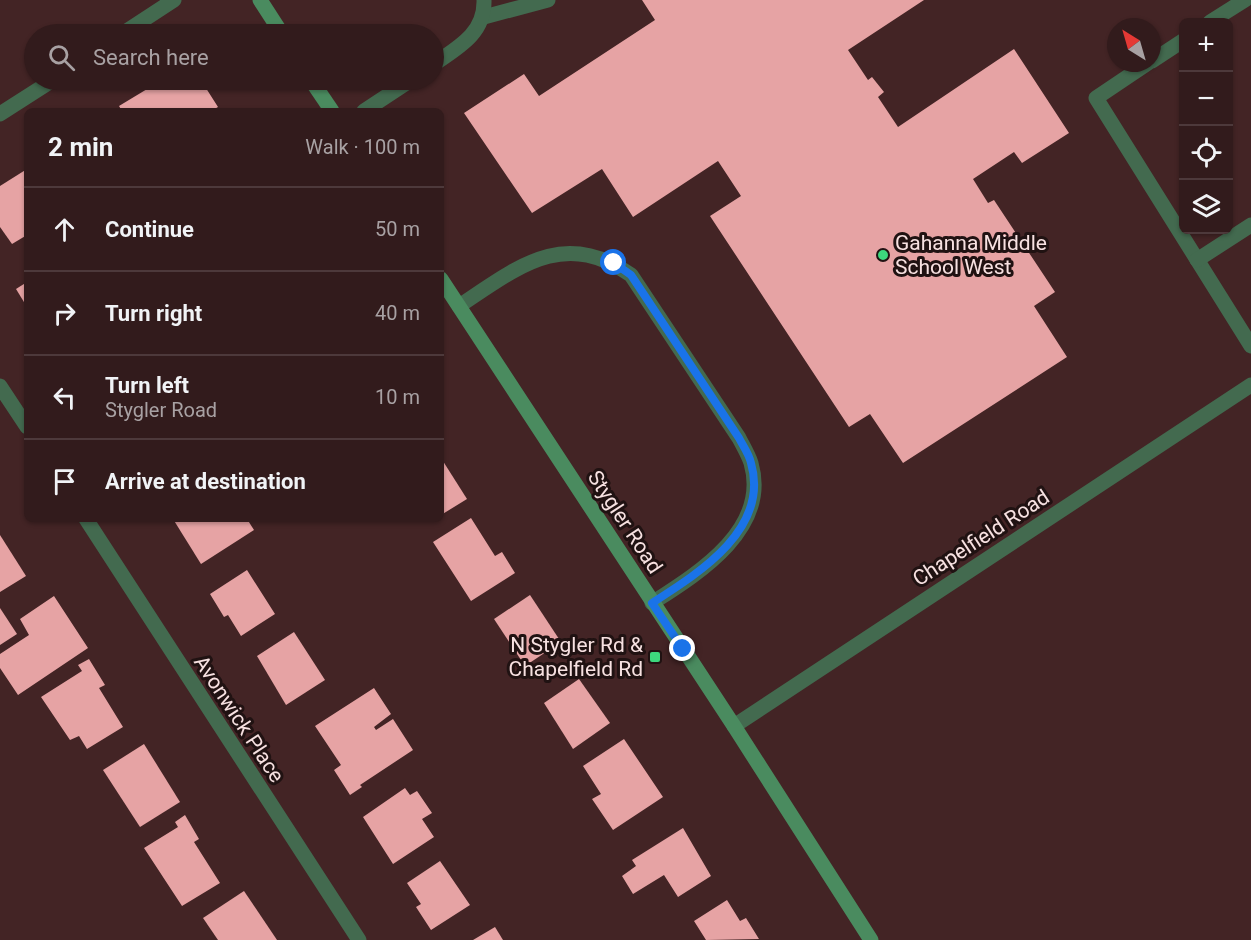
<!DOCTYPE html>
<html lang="en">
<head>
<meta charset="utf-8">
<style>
	body { margin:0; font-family:Roboto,sans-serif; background:#3d2829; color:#f1f3f6 }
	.controls { position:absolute; right:18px; top:18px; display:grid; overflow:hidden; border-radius:9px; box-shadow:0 2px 4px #0004 }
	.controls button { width:54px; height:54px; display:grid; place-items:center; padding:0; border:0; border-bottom:2px solid #4d393b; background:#321b1c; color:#f1f3f6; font:30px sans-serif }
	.compass { position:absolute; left:1107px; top:18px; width:54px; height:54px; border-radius:50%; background:#321b1c; box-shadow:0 2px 4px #0004; rotate:323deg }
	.stop { position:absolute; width:18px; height:18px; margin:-14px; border:4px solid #1a73e8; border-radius:50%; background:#fff }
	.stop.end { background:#1a73e8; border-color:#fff; box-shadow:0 2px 6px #0008 }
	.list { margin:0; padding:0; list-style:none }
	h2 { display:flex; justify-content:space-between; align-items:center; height:78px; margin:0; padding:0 24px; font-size:26px }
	h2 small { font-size:20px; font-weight:400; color:#a8a1a3 }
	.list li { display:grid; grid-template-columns:39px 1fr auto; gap:18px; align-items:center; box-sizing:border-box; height:84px; padding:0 24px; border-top:2px solid #4d393b }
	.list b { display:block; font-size:22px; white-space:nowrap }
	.list p { margin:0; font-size:20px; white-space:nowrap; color:#a8a1a3 }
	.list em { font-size:20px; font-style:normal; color:#a8a1a3 }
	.icon { flex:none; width:33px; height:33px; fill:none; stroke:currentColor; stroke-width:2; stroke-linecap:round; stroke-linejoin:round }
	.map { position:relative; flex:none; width:1251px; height:940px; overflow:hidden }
	.search { position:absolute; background:#321b1c; box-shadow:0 2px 4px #0004; left:24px; top:24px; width:420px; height:66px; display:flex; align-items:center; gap:15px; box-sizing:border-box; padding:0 21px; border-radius:33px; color:#a8a1a3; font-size:22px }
	.panel { position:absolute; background:#321b1c; box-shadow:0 2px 4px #0004; left:24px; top:108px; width:420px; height:414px; border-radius:9px }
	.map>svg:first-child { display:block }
</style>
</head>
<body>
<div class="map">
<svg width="1251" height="940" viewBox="0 0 1251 940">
	<rect width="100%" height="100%" fill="#432425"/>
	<g fill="#e6a3a4">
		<path d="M 642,0 L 924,0 L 848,50 L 868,80 L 872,77 L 884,92 L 878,97 L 898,127 L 1014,49 L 1069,133 L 1022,163 L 1014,152 L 973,179 L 988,203 L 994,200 L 1055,292 L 1034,306 L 1067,357 L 903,463 L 870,414 L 849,427 L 710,216 L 741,196 L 718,161 L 633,217 L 602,169 L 532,213 L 464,113 L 524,74 L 539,96 L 655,20 Z"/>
		<path d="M 162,80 L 191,80 L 197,90 L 204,85 L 218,107 L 211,111 L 122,111 L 119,106 Z"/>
		<path d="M 27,169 L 27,235 L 12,244 L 0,227 L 0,186 Z"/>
		<path d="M 27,282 L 27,307 L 16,289 Z"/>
		<path d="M 441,458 L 467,499 L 441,515 Z"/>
		<path d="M 471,518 L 495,556 L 502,552 L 515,573 L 471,601 L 433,542 Z"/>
		<path d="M 173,519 L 247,519 L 254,530 L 201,564 Z"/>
		<path d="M 0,535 L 26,576 L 0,592 Z"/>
		<path d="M 247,570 L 275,614 L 241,636 L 228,615 L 224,617 L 210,594 Z"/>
		<path d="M 530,595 L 561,642 L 525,666 L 494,619 Z"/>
		<path d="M 54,596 L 88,648 L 18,695 L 0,668 L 0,654 L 29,635 L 20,619 Z"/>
		<path d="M 0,608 L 17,634 L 0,645 Z"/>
		<path d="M 294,632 L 325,680 L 286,705 L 257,656 Z"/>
		<path d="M 89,659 L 105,685 L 99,688 L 123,727 L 87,749 L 79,736 L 70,740 L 41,697 L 82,671 L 78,665 Z"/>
		<path d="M 579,679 L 610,723 L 573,749 L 544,703 Z"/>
		<path d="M 374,688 L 391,714 L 374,727 L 376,730 L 393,719 L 413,750 L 360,785 L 362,787 L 350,795 L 334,770 L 341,765 L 315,726 Z"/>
		<path d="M 624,739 L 663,797 L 613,830 L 592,799 L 601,794 L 583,766 Z"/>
		<path d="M 144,744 L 180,802 L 140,827 L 103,770 Z"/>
		<path d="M 405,788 L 410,795 L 417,791 L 432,813 L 422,819 L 434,837 L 393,864 L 363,817 Z"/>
		<path d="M 185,815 L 199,839 L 194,842 L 220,883 L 182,906 L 144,848 L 178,827 L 175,822 Z"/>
		<path d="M 683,828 L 711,876 L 678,897 L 664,875 L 633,894 L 622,876 L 636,866 L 632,860 Z"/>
		<path d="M 440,861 L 470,905 L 431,930 L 416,907 L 421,904 L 407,883 Z"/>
		<path d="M 244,891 L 277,940 L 218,940 L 203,918 Z"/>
		<path d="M 727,900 L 740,921 L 746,918 L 759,939 L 706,940 L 694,921 Z"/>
		<path d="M 495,927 L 503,940 L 473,940 Z"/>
	</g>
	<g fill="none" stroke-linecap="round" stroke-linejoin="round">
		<g stroke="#436a4f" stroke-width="15">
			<path d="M 484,17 L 548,0"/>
			<path d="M 1210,22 L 1245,0"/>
			<path d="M 1152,61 L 1184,40"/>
			<path d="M 1148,63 L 1096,98 L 1251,346"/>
			<path d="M 434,64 C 459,47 485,33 484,0"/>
			<path d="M 364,111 L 411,80"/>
			<path d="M 1197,260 L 1251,225"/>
			<path d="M 459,306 C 518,267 563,228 631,275 L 739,438 C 743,446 748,454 751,463 C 770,529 699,573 652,603"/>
		</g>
		<g stroke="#436a4f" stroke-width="15">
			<path d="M 122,34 L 174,0"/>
			<path d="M 0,114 L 53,80"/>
			<path d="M 0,386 L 27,427"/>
			<path d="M 86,519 L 359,940"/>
			<path d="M 734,726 L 1251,385"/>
		</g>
		<g stroke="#4a8b5f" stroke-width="15">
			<path d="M 260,0 L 282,34"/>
			<path d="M 311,80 L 332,111"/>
			<path d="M 441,279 L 734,726 L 871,940"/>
		</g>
	</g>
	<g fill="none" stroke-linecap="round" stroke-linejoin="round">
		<path stroke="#1a73e8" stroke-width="8" d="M 614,263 L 631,275 L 739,438 C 743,446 749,454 751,463 C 770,529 699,573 652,603 L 683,649"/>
	</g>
	<g fill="#3dd77d" stroke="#201212" stroke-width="2">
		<circle cx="883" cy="255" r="6"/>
		<rect x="649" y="651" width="12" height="12" rx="3"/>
	</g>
	<g text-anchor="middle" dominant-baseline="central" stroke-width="6" stroke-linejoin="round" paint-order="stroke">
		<g font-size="21" fill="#f7e1e1" stroke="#201212" text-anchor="start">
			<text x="895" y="243">Gahanna Middle<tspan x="895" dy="24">School West</tspan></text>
			<text x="643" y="645" text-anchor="end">N Stygler Rd &amp;<tspan x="643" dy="24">Chapelfield Rd</tspan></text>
		</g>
		<g font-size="21" fill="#f7e1e1" stroke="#201212">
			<text transform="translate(625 522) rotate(57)">Stygler Road</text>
			<text transform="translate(981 538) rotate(-33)">Chapelfield Road</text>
			<text transform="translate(239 719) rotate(57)">Avonwick Place</text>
		</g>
	</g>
</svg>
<div class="controls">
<button>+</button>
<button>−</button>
<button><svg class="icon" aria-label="locate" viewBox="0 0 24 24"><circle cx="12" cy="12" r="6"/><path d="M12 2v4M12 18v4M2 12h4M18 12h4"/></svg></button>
<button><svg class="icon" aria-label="layers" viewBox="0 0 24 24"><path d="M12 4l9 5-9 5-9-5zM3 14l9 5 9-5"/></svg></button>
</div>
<svg class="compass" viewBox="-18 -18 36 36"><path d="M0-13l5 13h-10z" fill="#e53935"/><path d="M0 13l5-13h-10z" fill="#a8a1a3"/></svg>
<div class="stop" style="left:614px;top:263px"></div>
<div class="stop end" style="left:683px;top:649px"></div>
<div class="search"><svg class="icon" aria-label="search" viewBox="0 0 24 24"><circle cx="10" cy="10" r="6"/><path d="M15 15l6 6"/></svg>Search here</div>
<section class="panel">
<h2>2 min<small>Walk · 100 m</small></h2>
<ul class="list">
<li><svg class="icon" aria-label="ahead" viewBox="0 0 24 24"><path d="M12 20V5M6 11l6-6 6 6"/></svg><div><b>Continue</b></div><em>50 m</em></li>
<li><svg class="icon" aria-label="right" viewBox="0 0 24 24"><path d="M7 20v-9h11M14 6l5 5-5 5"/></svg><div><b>Turn right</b></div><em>40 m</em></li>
<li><svg class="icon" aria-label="left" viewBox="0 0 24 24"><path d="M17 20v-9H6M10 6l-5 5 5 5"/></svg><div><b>Turn left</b><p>Stygler Road</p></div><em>10 m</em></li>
<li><svg class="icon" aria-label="arrive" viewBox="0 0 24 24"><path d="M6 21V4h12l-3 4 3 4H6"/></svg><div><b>Arrive at destination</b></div></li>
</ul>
</section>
</div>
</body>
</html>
